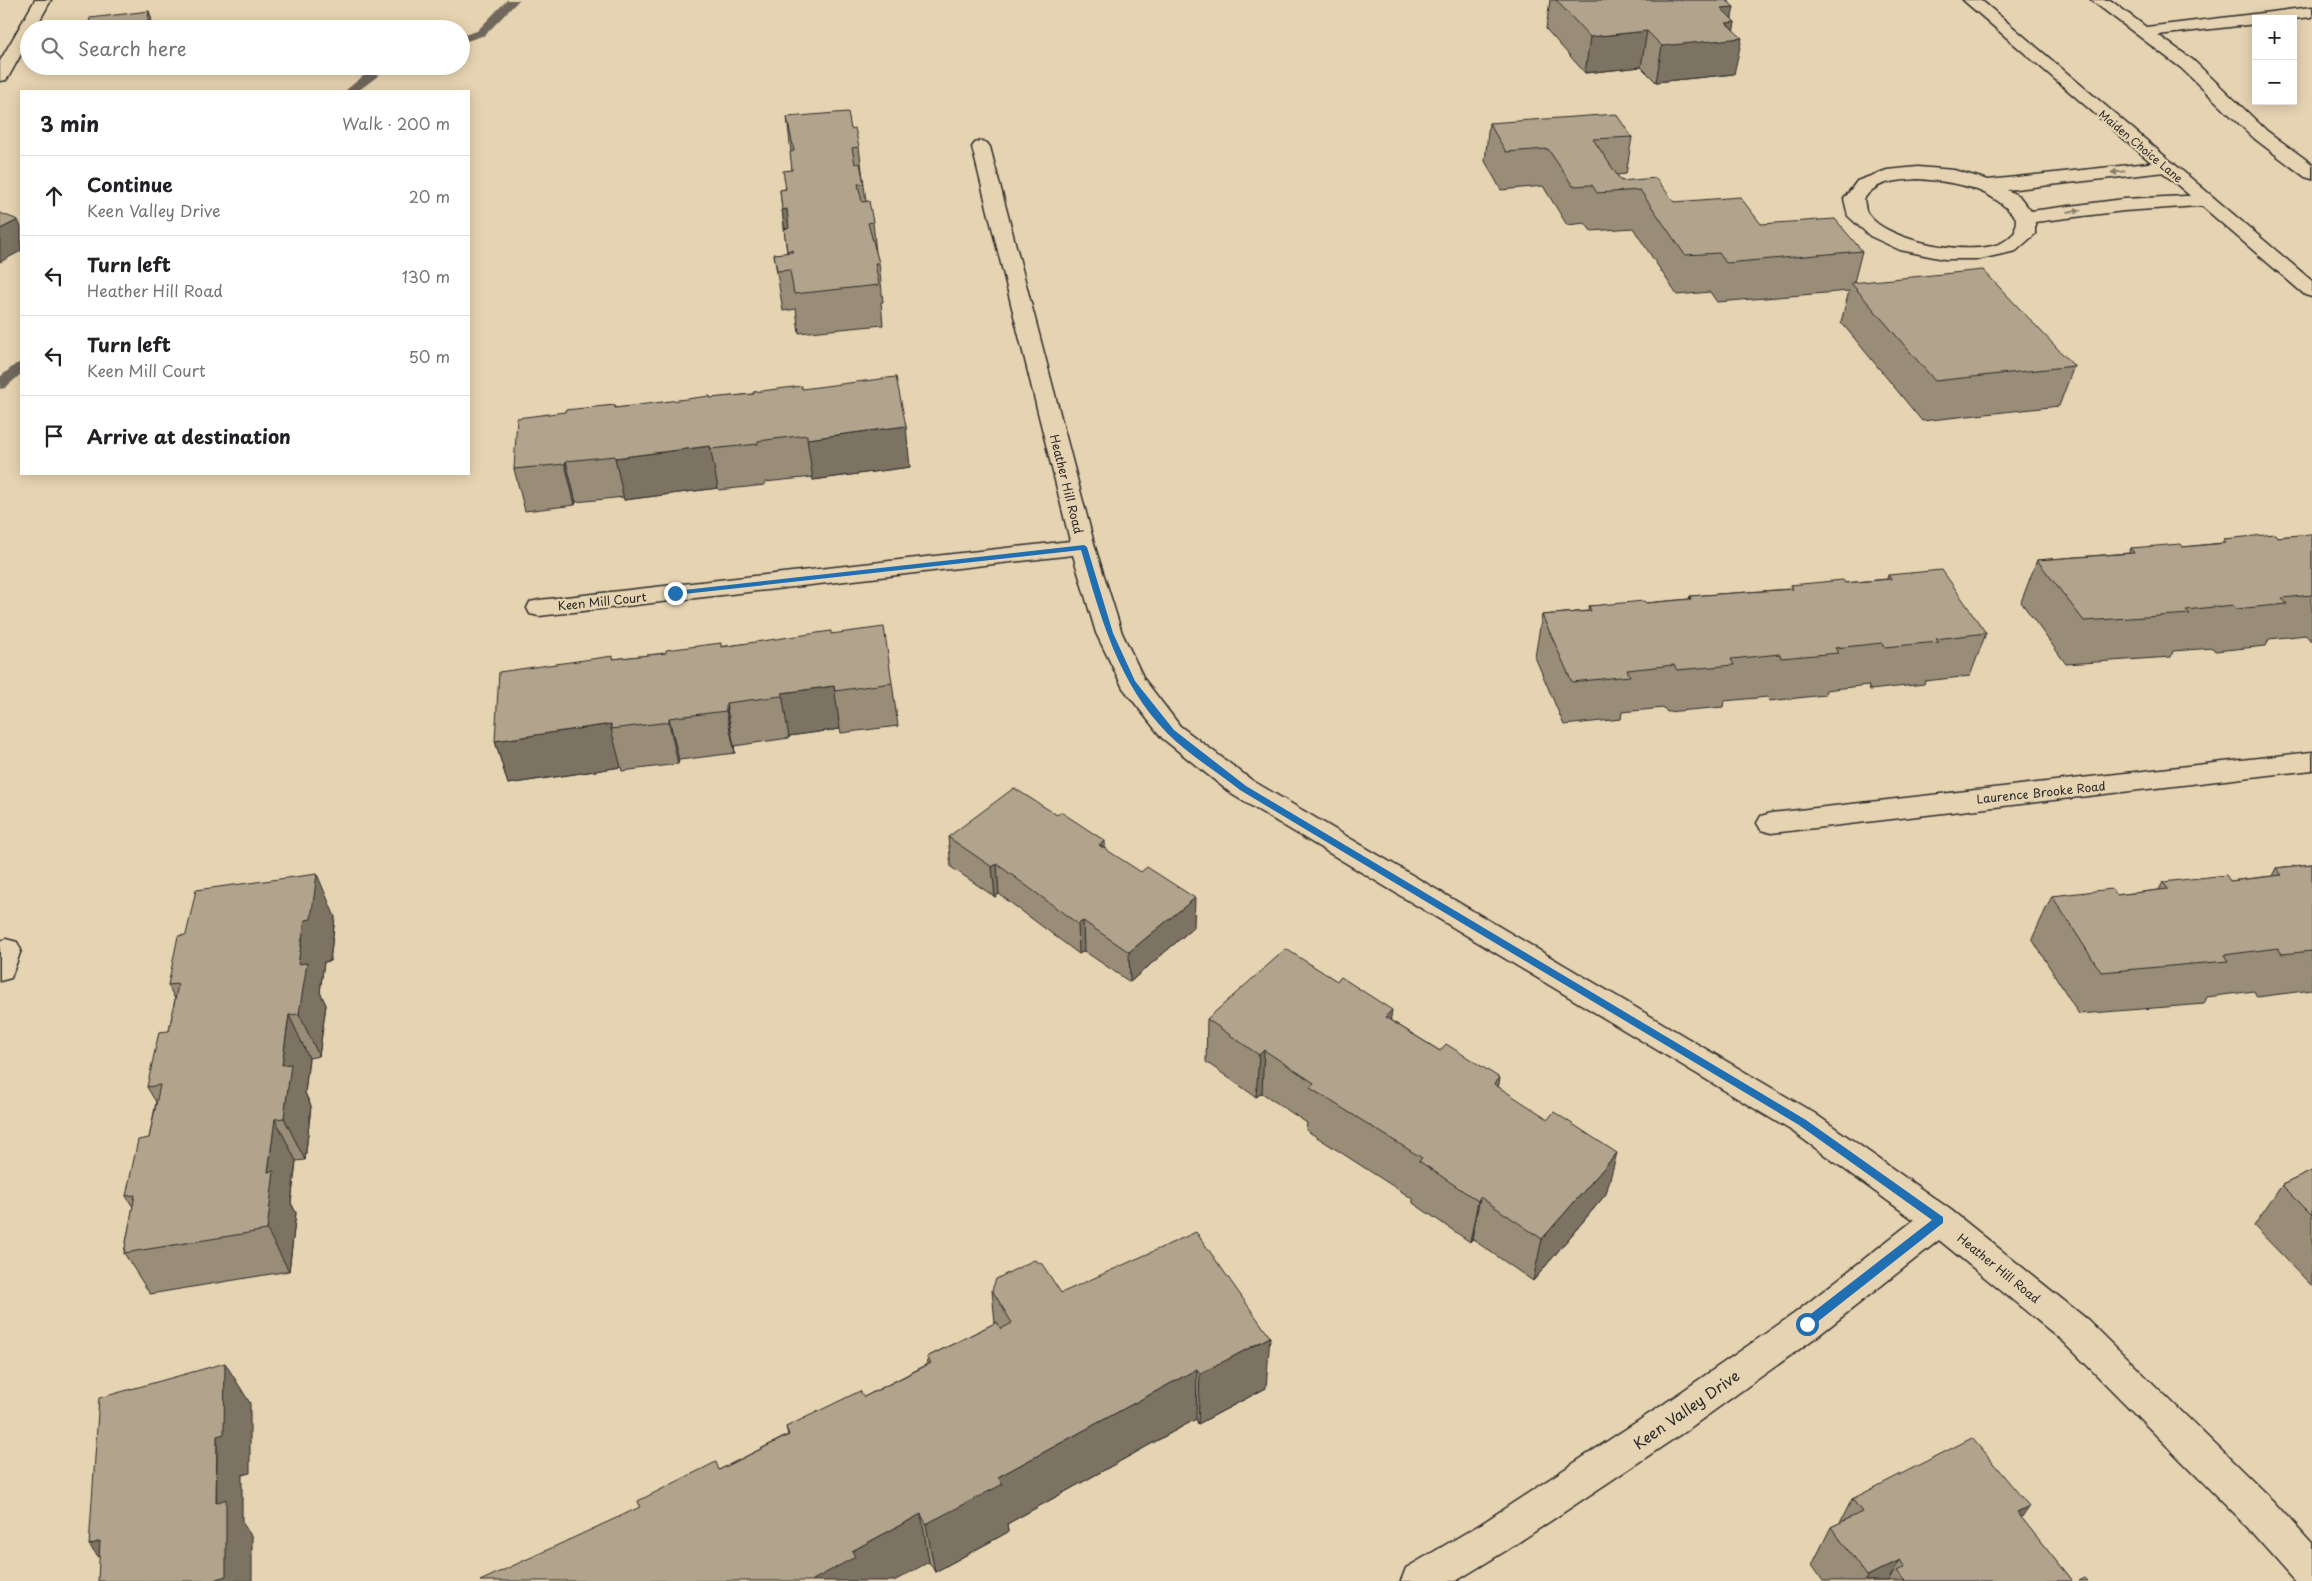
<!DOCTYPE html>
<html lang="en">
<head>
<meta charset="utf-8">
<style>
	body { margin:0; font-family:"Playpen Sans",sans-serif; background:#f2f2f2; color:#202124 }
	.controls { position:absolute; right:15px; top:15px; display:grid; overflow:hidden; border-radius:0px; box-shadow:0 2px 12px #0003 }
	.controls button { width:45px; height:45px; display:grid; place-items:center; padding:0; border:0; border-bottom:1px solid #e0e0e0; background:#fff; color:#202124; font:25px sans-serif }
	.stop { position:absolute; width:15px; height:15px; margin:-11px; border:4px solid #1f6fb2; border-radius:50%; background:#fff }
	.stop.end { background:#1f6fb2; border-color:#fff; box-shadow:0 1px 5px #0008 }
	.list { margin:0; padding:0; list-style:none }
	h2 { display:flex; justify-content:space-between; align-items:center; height:65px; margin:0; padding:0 20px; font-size:21px }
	h2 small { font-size:16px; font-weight:400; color:#757577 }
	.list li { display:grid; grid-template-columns:32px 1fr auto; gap:15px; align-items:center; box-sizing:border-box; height:80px; padding:0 20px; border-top:1px solid #e0e0e0 }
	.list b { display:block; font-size:19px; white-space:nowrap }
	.list p { margin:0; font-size:16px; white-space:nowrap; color:#757577 }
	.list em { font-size:16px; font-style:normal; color:#757577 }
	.icon { flex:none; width:28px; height:28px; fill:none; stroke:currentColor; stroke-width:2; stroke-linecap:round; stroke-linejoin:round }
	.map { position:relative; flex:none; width:2312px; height:1581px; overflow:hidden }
	.search { position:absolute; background:#fff; box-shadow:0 2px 12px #0003; left:20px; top:20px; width:450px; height:55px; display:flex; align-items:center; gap:12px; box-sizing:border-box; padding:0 18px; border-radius:28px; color:#757577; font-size:19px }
	.panel { position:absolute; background:#fff; box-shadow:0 2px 12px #0003; left:20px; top:90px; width:450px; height:385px; border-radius:0px }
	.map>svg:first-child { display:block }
</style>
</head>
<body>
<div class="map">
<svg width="2312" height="1581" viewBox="0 0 2312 1581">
	<rect width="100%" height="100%" fill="#e6d3b1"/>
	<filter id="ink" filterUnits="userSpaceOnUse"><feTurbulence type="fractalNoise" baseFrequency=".02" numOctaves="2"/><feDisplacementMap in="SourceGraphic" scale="10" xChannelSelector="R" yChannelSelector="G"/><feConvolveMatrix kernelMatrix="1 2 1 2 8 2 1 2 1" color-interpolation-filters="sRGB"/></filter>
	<g filter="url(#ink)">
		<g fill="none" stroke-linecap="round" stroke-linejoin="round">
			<g fill="#6f685c" fill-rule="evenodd">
				<path d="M 507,0 L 519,0 L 485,35 L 461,43 L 461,36 L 477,31 Z"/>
				<path d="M 391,66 L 358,91 L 345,91 L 374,67 Z"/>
				<path d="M 21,363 L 21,374 L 5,388 L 0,389 L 0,377 L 16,364 Z"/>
			</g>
			<g stroke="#2b2b2b" stroke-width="3">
				<g id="minor">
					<path d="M 35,0 L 51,0 L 35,29 L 29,29 L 29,40 L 9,76 L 6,80 L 0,81 L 0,61 Z"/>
					<path d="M 2091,0 L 2110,0 L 2146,27 L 2312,7 L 2312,17 L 2293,19 L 2256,19 L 2256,24 L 2158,35 L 2193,60 L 2267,131 L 2312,164 L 2312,179 L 2305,177 L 2255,139 L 2181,68 Z"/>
					<path d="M 981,141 L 987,143 L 990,147 L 1095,547 L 1122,633 L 1144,679 L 1180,726 L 1253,781 L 1814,1113 L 1951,1210 L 2088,1320 L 2273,1501 L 2312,1544 L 2312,1581 L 2295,1581 L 2247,1527 L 2064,1342 L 1939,1240 L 1819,1335 L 1687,1430 L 1507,1550 L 1456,1581 L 1401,1581 L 1406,1568 L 1481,1524 L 1661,1406 L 1795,1313 L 1914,1220 L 1792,1131 L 1233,795 L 1162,738 L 1123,688 L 1096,633 L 1073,555 L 539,616 L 530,614 L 527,608 L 530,602 L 539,600 L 1070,541 L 972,147 L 975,143 Z"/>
					<path d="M 2167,161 L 2174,163 L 2176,167 L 2174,171 L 2007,190 L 2019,196 L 2031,211 L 2124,199 L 2206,195 L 2213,197 L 2216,201 L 2213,205 L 2124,211 L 2035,222 L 2035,234 L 2016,251 L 1980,259 L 1944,259 L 1900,250 L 1870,236 L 1848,216 L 1844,199 L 1857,181 L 1887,170 L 1918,167 L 1954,170 L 1988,180 ZM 1918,179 C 1955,182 1991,187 2016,218 L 2015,232 C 2012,235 2007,240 2003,242 C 1974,258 1887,242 1868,214 C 1865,211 1865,203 1864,199 C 1877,180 1896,181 1918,179 Z"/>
					<path d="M 2312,752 L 2312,770 L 1771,833 L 1761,830 L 1757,823 L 1761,816 L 1771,813 Z"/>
					<path d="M 6,939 L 17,942 L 21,950 L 11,978 L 0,981 L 0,941 Z"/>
				</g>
			</g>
			<g stroke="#2b2b2b" stroke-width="3">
				<path id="major" d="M 1963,0 L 1981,0 L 2312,281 L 2312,297 L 2305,295 Z"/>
			</g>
			<use href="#minor" fill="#e6d3b1" fill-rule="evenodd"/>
			<use href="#major" fill="#e6d3b1" fill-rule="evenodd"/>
		</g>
		<g fill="#998d78" stroke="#2b2b2b">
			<path d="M 1550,0 L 1729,0 L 1732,19 L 1735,22 L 1733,30 L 1734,74 L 1656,82 L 1641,67 L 1585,73 L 1546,29 Z"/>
			<path d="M 787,117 L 851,129 L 859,147 L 866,201 L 873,222 L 876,253 L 879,263 L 883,302 L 881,302 L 883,325 L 799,333 L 796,309 L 783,311 L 774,254 L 787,253 L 780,190 L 785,189 L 792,170 L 791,152 Z"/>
			<path d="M 1489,123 L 1632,137 L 1626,174 L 1617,175 L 1621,181 L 1674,202 L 1761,224 L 1862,251 L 1854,282 L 2074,366 L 2059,406 L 1922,421 L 1841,322 L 1849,291 L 1717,302 L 1710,292 L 1677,295 L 1633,228 L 1591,231 L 1585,223 L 1567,225 L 1543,186 L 1501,190 L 1485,161 Z"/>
			<path d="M 802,389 L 910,467 L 813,480 L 813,477 L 765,482 L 765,485 L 719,490 L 718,488 L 624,500 L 624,497 L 576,502 L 575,505 L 525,511 L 514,469 L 565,412 L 615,405 L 616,408 Z"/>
			<path d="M 2312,534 L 2312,640 L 2310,640 L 2306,635 L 2269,639 L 2266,646 L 2215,651 L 2213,648 L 2173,651 L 2171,657 L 2066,664 L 2021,602 L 2037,560 L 2129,553 L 2131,548 L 2183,547 L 2222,543 L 2224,539 L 2277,537 Z"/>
			<path d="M 1888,575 L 1986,633 L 1970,676 L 1925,681 L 1924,684 L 1870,690 L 1868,685 L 1826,690 L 1825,695 L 1769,701 L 1768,697 L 1724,701 L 1723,707 L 1667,712 L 1664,708 L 1622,712 L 1621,719 L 1564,725 L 1535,657 L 1542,615 L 1588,611 L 1589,606 L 1646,603 L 1689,599 L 1690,596 L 1790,589 L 1791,585 L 1845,583 L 1887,579 Z"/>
			<path d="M 831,634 L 892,683 L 898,726 L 841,733 L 840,729 L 789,736 L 789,738 L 734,746 L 735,753 L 679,760 L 678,764 L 622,771 L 621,767 L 508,784 L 495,741 L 614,659 Z"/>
			<path d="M 948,837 L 1105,849 L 1194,927 L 1130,982 L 1084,951 L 1079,954 L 999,894 L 995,897 L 951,867 Z"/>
			<path d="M 2312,864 L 2312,990 L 2257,997 L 2254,991 L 2207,997 L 2204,1004 L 2079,1014 L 2032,939 L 2052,896 L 2116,895 L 2159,890 L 2163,882 L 2230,881 L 2272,876 L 2276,868 Z"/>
			<path d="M 335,917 L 330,961 L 324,962 L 320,992 L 326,1005 L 319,1056 L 309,1058 L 305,1093 L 311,1106 L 305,1160 L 296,1161 L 291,1203 L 296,1213 L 289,1271 L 150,1294 L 124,1253 L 133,1207 L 126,1196 L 149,1138 L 156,1102 L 147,1087 L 169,1031 L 175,999 L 168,985 Z"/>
			<path d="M 1207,1019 L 1390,1020 L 1498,1087 L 1606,1194 L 1533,1281 L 1472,1239 L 1470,1242 L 1413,1203 L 1413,1199 L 1306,1130 L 1307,1123 L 1262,1093 L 1256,1097 L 1206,1062 Z"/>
			<path d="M 2312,1171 L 2312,1286 L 2254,1226 L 2282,1185 Z"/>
			<path d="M 992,1290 L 1061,1293 L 1266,1388 L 1198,1424 L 1196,1419 L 1007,1524 L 1008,1532 L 935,1572 L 929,1562 L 719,1470 L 788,1435 L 786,1427 L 864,1397 L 928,1364 L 927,1357 L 995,1323 Z"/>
			<path d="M 1852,1499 L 2021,1518 L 2072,1581 L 1823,1581 L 1812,1565 L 1831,1527 L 1840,1523 Z"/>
		</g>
		<g fill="#7d7362" stroke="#2b2b2b">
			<path d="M 1734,7 L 1731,22 L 1735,22 L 1732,39 L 1742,38 L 1734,74 L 1656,82 L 1662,46 L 1721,8 Z"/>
			<path d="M 149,11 L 153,24 L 153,29 L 141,29 Z"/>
			<path d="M 1647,31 L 1641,67 L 1585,73 L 1590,37 Z"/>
			<path d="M 787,209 L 793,248 L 787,249 L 782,210 Z"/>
			<path d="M 18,220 L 21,227 L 21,251 L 0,262 L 0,229 Z"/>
			<path d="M 906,426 L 910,467 L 813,480 L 807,439 Z"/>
			<path d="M 710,446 L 718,488 L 624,500 L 615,458 Z"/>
			<path d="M 566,461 L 576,502 L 575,505 L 565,464 Z"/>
			<path d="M 834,686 L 840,729 L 789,736 L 789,738 L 782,693 Z"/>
			<path d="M 726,703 L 734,746 L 735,753 L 726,711 Z"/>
			<path d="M 669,718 L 679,760 L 678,764 L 669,722 Z"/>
			<path d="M 611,724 L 611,729 L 621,767 L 508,784 L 495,741 Z"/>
			<path d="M 1105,841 L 1106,870 L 1099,845 Z"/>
			<path d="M 997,864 L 999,894 L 995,897 L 992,867 Z"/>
			<path d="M 317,874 L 335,917 L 330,961 L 324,962 L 320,992 L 326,1005 L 319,1056 L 299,1014 L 298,964 L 305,920 Z"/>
			<path d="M 1195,898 L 1194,927 L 1130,982 L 1129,952 Z"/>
			<path d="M 1083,921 L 1084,951 L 1079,954 L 1078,924 Z"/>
			<path d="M 1392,1010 L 1386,1052 L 1385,1017 Z"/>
			<path d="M 289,1015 L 309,1058 L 305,1093 L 311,1106 L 305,1160 L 284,1118 L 282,1065 Z"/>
			<path d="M 1264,1050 L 1262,1093 L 1256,1097 L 1259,1055 Z"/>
			<path d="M 1500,1078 L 1492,1120 L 1494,1084 Z"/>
			<path d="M 275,1119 L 296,1161 L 291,1203 L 296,1213 L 289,1271 L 267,1230 L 268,1172 Z"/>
			<path d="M 1617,1153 L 1606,1194 L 1533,1281 L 1542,1239 Z"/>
			<path d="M 1480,1197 L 1472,1239 L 1470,1242 L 1478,1201 Z"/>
			<path d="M 1270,1337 L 1266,1388 L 1198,1424 L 1200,1374 Z"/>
			<path d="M 225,1363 L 250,1403 L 250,1473 L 242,1475 L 242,1522 L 252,1537 L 252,1581 L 216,1581 L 217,1436 Z"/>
			<path d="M 1197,1369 L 1196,1419 L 1007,1524 L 1008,1532 L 935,1572 L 926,1524 L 998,1477 Z"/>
			<path d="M 2029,1506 L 2004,1545 L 2017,1512 Z"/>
			<path d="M 921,1514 L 929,1562 L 894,1581 L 811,1581 L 852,1551 Z"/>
			<path d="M 100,1541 L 118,1581 L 89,1545 Z"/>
			<path d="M 1900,1560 L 1888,1581 L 1865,1581 L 1867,1576 Z"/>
		</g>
		<g fill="#b2a48c" stroke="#2b2b2b">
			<path d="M 1556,0 L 1726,0 L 1734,7 L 1721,8 L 1735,22 L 1726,23 L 1742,38 L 1662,46 L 1647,31 L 1590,37 Z"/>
			<path d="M 149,11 L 147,28 L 141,29 L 88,29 L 90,18 Z"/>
			<path d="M 848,112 L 851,129 L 855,128 L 859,147 L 852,148 L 855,164 L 860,163 L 864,184 L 858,184 L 862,202 L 869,201 L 873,222 L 868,223 L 879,263 L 875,263 L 879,285 L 794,294 L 790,270 L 777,271 L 774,254 L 793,252 L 792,250 L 787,251 L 784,229 L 789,228 L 787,209 L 782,210 L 780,190 L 786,189 L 783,171 L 792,170 L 790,152 L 794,151 L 787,117 Z"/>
			<path d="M 1616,114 L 1632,137 L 1593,139 L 1621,181 L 1656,178 L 1674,202 L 1740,197 L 1761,224 L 1835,219 L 1862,251 L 1726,263 L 1719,253 L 1685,255 L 1640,190 L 1597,193 L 1592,185 L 1573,186 L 1548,149 L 1506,152 L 1489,123 Z"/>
			<path d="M 0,213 L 18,220 L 0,229 Z"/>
			<path d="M 1983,270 L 2074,366 L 1935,381 L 1851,283 Z"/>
			<path d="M 896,377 L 906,426 L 807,439 L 807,435 L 758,441 L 758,444 L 711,449 L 710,446 L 615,458 L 615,456 L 566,461 L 565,464 L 514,469 L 517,418 L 565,412 L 565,410 L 615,405 L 615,408 L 710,396 L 710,398 L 754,394 L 753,392 L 802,386 L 802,389 Z"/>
			<path d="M 2275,534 L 2277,537 L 2312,534 L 2312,595 L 2282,598 L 2287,604 L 2236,609 L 2233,605 L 2186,610 L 2190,614 L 2084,621 L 2037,560 L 2134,553 L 2131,548 L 2181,544 L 2183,547 L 2226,543 L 2224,539 Z"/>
			<path d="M 1942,570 L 1986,633 L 1936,639 L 1939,642 L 1884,647 L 1882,643 L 1835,648 L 1838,653 L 1781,658 L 1780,654 L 1731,659 L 1734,665 L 1677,670 L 1674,665 L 1627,670 L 1630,676 L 1572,682 L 1542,615 L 1591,611 L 1589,606 L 1644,601 L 1646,603 L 1691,599 L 1690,596 L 1793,589 L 1791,585 L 1843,580 L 1845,583 L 1891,579 L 1888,575 Z"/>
			<path d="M 884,627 L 892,683 L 835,691 L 834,686 L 782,693 L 782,696 L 726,703 L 726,711 L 669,718 L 669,722 L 611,729 L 611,724 L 495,741 L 499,672 L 613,656 L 613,659 L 666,653 L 666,650 L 721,643 L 721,647 L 831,631 L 831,634 Z"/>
			<path d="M 1014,788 L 1057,815 L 1061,812 L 1105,841 L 1099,845 L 1141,872 L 1147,867 L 1195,898 L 1129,952 L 1083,921 L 1078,924 L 997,864 L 992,867 L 948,837 Z"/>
			<path d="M 2312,864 L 2312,951 L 2282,954 L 2278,948 L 2224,955 L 2228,961 L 2101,972 L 2052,896 L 2112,889 L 2116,895 L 2168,889 L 2163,882 L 2226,875 L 2230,881 L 2282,875 L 2276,868 Z"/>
			<path d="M 317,874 L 311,919 L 305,920 L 298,964 L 307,963 L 299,1014 L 289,1015 L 282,1065 L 291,1064 L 284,1118 L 275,1119 L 268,1172 L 274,1171 L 267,1230 L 124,1253 L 135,1195 L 126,1196 L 138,1140 L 149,1138 L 160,1085 L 147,1087 L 159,1032 L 169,1031 L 178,984 L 168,985 L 178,936 L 186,935 L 196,890 Z"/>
			<path d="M 1286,949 L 1337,981 L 1341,977 L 1392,1010 L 1385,1017 L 1440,1051 L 1446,1044 L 1500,1078 L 1494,1084 L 1548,1119 L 1554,1112 L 1617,1153 L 1542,1239 L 1480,1197 L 1478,1201 L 1419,1161 L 1422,1158 L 1310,1088 L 1314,1083 L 1264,1050 L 1259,1055 L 1207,1019 Z"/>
			<path d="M 2312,1171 L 2312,1215 L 2282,1185 Z"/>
			<path d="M 1196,1232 L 1270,1337 L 1200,1374 L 1197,1369 L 998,1477 L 1003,1484 L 926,1524 L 921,1514 L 852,1551 L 855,1557 L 811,1581 L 480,1581 L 640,1507 L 638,1501 L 716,1462 L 719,1470 L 789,1435 L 786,1427 L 860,1391 L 864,1397 L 931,1363 L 927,1357 L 997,1322 L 1001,1329 L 1012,1323 L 992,1290 L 996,1279 L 1034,1260 L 1042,1264 L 1061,1293 Z"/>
			<path d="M 225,1363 L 224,1434 L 217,1436 L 216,1503 L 226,1499 L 226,1576 L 216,1579 L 216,1581 L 98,1581 L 100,1541 L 89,1545 L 99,1398 Z"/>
			<path d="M 1972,1438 L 2029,1506 L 2017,1512 L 2072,1581 L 1906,1581 L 1897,1571 L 1905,1567 L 1900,1560 L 1867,1576 L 1831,1527 L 1862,1512 L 1852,1499 Z"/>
			<path d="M 2085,1578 L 2088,1581 L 2079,1581 Z"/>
		</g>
		<defs><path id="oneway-solid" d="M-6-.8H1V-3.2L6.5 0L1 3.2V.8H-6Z" transform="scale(1.25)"/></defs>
		<g fill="#887f6e">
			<use href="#oneway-solid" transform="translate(2118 172) rotate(174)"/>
			<use href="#oneway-solid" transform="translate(2074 211) rotate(-7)"/>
		</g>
	</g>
	<path fill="#1f6fb2" d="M 1084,545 L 1087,547 L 1113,633 L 1135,681 L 1174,730 L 1246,786 L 1806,1120 L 1943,1217 L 1943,1223 L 1811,1327 L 1803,1327 L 1803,1320 L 1932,1220 L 1799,1125 L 1240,790 C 1217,772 1188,754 1168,734 C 1117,682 1101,617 1081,550 L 675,595 L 671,593 L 675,591 Z"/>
	<g text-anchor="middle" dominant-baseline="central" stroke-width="4.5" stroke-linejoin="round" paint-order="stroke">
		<g font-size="11" fill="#2b2b2b" stroke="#e6d3b1">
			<text transform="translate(2141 146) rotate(40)">Maiden Choice Lane</text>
		</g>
		<g font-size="12" fill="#2b2b2b" stroke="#e6d3b1">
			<text transform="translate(1067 484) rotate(76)">Heather Hill Road</text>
			<text transform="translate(602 601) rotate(-6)">Keen Mill Court</text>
			<text transform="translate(2041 792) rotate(-6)">Laurence Brooke Road</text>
			<text transform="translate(1999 1268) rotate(39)">Heather Hill Road</text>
		</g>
		<g font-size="15" fill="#2b2b2b" stroke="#e6d3b1">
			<text transform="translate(1686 1409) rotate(-35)">Keen Valley Drive</text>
		</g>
	</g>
</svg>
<div class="controls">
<button>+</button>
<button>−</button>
</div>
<div class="stop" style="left:1807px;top:1324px"></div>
<div class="stop end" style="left:675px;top:593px"></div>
<div class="search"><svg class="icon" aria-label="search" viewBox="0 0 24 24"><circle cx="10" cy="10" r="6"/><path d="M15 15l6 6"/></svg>Search here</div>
<section class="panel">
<h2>3 min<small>Walk · 200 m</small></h2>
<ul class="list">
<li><svg class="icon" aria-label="ahead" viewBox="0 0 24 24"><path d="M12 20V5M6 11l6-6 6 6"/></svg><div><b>Continue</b><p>Keen Valley Drive</p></div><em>20 m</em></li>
<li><svg class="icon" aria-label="left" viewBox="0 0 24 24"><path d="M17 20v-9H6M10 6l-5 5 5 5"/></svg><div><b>Turn left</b><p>Heather Hill Road</p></div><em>130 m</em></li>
<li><svg class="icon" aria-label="left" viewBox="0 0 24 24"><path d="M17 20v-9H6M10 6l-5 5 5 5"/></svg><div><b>Turn left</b><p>Keen Mill Court</p></div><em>50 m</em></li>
<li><svg class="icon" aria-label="arrive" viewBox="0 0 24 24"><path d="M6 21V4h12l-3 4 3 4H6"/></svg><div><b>Arrive at destination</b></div></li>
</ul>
</section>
</div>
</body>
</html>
